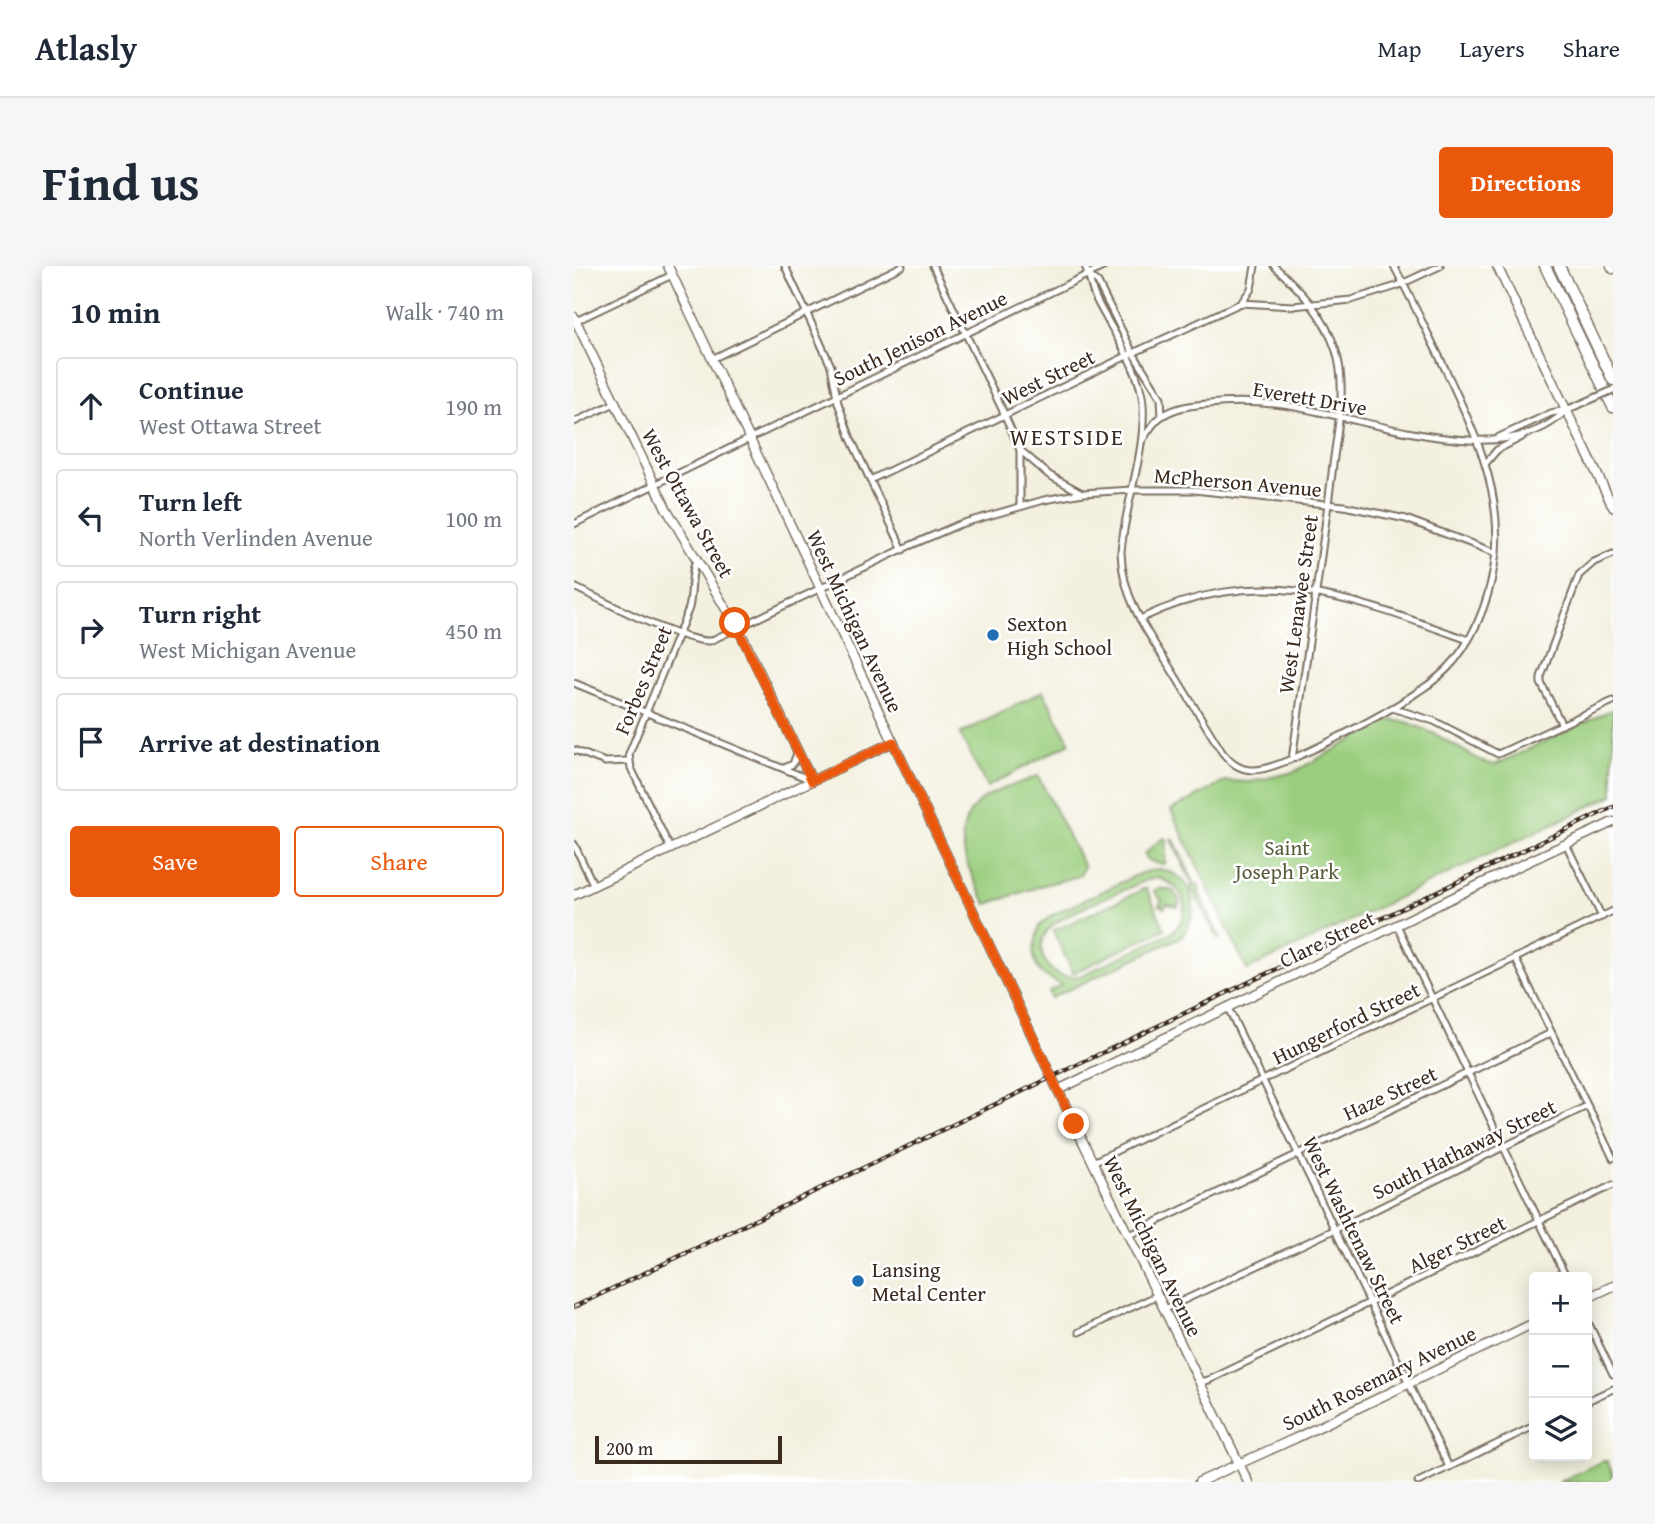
<!DOCTYPE html>
<html lang="en">
<head>
<meta charset="utf-8">
<style>
	body { margin:0; font-family:"Gentium Book Plus",serif; background:#f6f6f7; color:#1f2937 }
	.controls { position:absolute; right:21px; bottom:21px; display:grid; overflow:hidden; border-radius:7px; box-shadow:0 4px 18px #0003 }
	.controls button { width:63px; height:63px; display:grid; place-items:center; padding:0; border:0; border-bottom:2px solid #e0e1e3; background:#fff; color:#1f2937; font:35px sans-serif }
	.scale { position:absolute; left:21px; bottom:18px; width:187px; box-sizing:border-box; padding-left:7px; border:4px solid #3b2a1e; border-top:0; font-size:19px; line-height:24px; white-space:nowrap; color:#3b2a1e; -webkit-text-stroke:5px #fff; paint-order:stroke }
	.stop { position:absolute; width:21px; height:21px; margin:-16px; border:5px solid #ea580c; border-radius:50%; background:#fff }
	.stop.end { background:#ea580c; border-color:#fff; box-shadow:0 2px 7px #0008 }
	.list { margin:0; padding:0; list-style:none }
	h2 { display:flex; justify-content:space-between; align-items:center; height:91px; margin:0; padding:0 28px; font-size:30px }
	h2 small { font-size:23px; font-weight:400; color:#747a83 }
	.list li { display:grid; grid-template-columns:46px 1fr auto; gap:21px; align-items:center; box-sizing:border-box; height:98px; margin:0 14px 14px; padding:0 14px; border:2px solid #e0e1e3; border-radius:7px }
	.list b { display:block; font-size:26px; white-space:nowrap }
	.list p { margin:0; font-size:23px; white-space:nowrap; color:#747a83 }
	.list em { font-size:23px; font-style:normal; color:#747a83 }
	.actions { display:flex; gap:14px; padding:21px 28px }
	.actions a { flex:1; padding:16px 0; border:2px solid #ea580c; border-radius:7px; text-align:center; font-size:24px; color:#ea580c }
	.actions .main { background:#ea580c; color:#fff }
	.icon { flex:none; width:38px; height:38px; fill:none; stroke:currentColor; stroke-width:2; stroke-linecap:round; stroke-linejoin:round }
	.map { position:relative; flex:none; width:1039px; height:1216px; overflow:hidden; border-radius:7px }
	header { display:flex; align-items:center; gap:42px; box-sizing:border-box; height:98px; padding:0 35px; background:#fff; border-bottom:2px solid #e0e1e3 }
	header strong { font-size:33px }
	nav { display:flex; gap:38px; margin-inline-start:auto; font-size:24px }
	.intro { display:flex; align-items:center; justify-content:space-between; box-sizing:border-box; height:168px; padding:0 42px }
	h1 { margin:0; font-size:49px }
	.button { padding:18px 32px; border-radius:7px; background:#ea580c; color:#fff; font-size:24px; font-weight:700 }
	main { display:flex; gap:42px; padding:0 42px }
	aside { flex:1; background:#fff; border-radius:7px; box-shadow:0 4px 18px #0003 }
	.map>svg:first-child { display:block }
</style>
</head>
<body>
<header>
<strong>Atlasly</strong>
<nav><a>Map</a><a>Layers</a><a>Share</a></nav>
</header>
<div class="intro"><h1>Find us</h1><a class="button">Directions</a></div>
<main>
<aside>
<h2>10 min<small>Walk · 740 m</small></h2>
<ul class="list">
<li><svg class="icon" aria-label="ahead" viewBox="0 0 24 24"><path d="M12 20V5M6 11l6-6 6 6"/></svg><div><b>Continue</b><p>West Ottawa Street</p></div><em>190 m</em></li>
<li><svg class="icon" aria-label="left" viewBox="0 0 24 24"><path d="M17 20v-9H6M10 6l-5 5 5 5"/></svg><div><b>Turn left</b><p>North Verlinden Avenue</p></div><em>100 m</em></li>
<li><svg class="icon" aria-label="right" viewBox="0 0 24 24"><path d="M7 20v-9h11M14 6l5 5-5 5"/></svg><div><b>Turn right</b><p>West Michigan Avenue</p></div><em>450 m</em></li>
<li><svg class="icon" aria-label="arrive" viewBox="0 0 24 24"><path d="M6 21V4h12l-3 4 3 4H6"/></svg><div><b>Arrive at destination</b></div></li>
</ul>
<div class="actions"><a class="main">Save</a><a>Share</a></div>
</aside>
<div class="map">
<svg width="1039" height="1216" viewBox="0 0 1039 1216">
	<rect width="100%" height="100%" fill="#fff"/>
	<filter id="ink" filterUnits="userSpaceOnUse"><feTurbulence type="fractalNoise" baseFrequency=".0143" numOctaves="2"/><feDisplacementMap in="SourceGraphic" scale="14" xChannelSelector="R" yChannelSelector="G"/><feConvolveMatrix kernelMatrix="1 2 1 2 8 2 1 2 1" color-interpolation-filters="sRGB"/></filter>
	<filter id="wash" filterUnits="userSpaceOnUse"><feTurbulence type="fractalNoise" baseFrequency=".00686" numOctaves="4" result="noise"/><feDisplacementMap in="SourceGraphic" scale="28" xChannelSelector="R" yChannelSelector="G"/><feGaussianBlur stdDeviation="1.57" result="paint"/><feColorMatrix in="noise" values="0 0 0 0 0 0 0 0 0 0 0 0 0 0 0 0 0 1.4 0 .05"/><feComposite in="paint" operator="in"/></filter>
	<g filter="url(#wash)">
		<rect width="100%" height="100%" fill="#f3f0df"/>
		<g fill="#9bce7e" stroke="#6b7c4e" stroke-width="2" fill-rule="evenodd">
			<path d="M 469,425 L 496,477 L 413,521 L 386,468 Z"/>
			<path d="M 1039,443 L 1039,529 L 673,704 L 597,544 L 652,515 L 676,516 L 720,506 L 814,454 L 833,456 L 861,468 L 909,496 L 921,499 Z"/>
			<path d="M 464,510 L 510,601 L 506,610 L 473,618 L 413,638 C 396,608 373,567 404,537 C 419,523 446,518 464,510 Z"/>
			<path d="M 589,572 L 592,573 L 591,598 C 581,598 575,596 570,588 Z"/>
			<path d="M 599,572 L 621,619 L 624,618 L 626,624 L 624,625 L 646,672 L 644,673 L 617,621 L 619,620 L 597,573 Z"/>
			<path d="M 585,603 C 622,609 628,645 607,671 L 477,732 L 475,726 L 487,719 L 468,708 L 463,701 L 459,687 L 465,660 L 478,649 L 567,607 ZM 584,612 C 613,621 620,649 596,668 L 506,710 C 493,712 481,711 473,698 C 465,687 466,674 475,663 C 488,648 551,624 573,614 Z"/>
			<path d="M 572,622 L 591,663 L 499,707 L 479,665 Z"/>
			<path d="M 585,622 L 599,625 L 605,633 L 604,641 L 593,638 L 590,642 L 585,639 L 588,635 L 580,625 Z"/>
			<path d="M 1029,1195 L 1033,1195 L 1039,1208 L 1039,1216 L 985,1216 Z"/>
		</g>
	</g>
	<g filter="url(#ink)">
		<g fill="none" stroke-linecap="round" stroke-linejoin="round">
			<g stroke="#7b6f62" stroke-width="9">
				<g id="street">
					<path d="M 211,0 L 257,100 L 264,137 L 277,173 L 329,284"/>
					<path d="M 359,0 L 428,143 L 446,184 L 475,209 L 508,227"/>
					<path d="M 511,0 C 516,11 517,24 523,35 C 538,65 567,104 569,138 C 572,187 551,237 547,286 C 548,332 573,366 597,403 C 614,431 631,458 648,486 C 656,496 665,504 679,504 C 707,505 818,444 845,425 C 858,417 871,406 881,394 C 905,364 918,324 922,286 C 928,216 894,152 865,90 C 850,60 836,30 820,0"/>
					<path d="M 700,0 C 727,24 751,50 762,85 C 774,124 762,168 758,207 C 746,302 732,398 718,493"/>
					<path d="M 514,8 L 524,17 L 559,87 L 587,132 L 588,150"/>
					<path d="M 667,37 L 677,23 L 681,0"/>
					<path d="M 0,56 L 98,9"/>
					<path d="M 138,93 L 328,0"/>
					<path d="M 0,156 L 41,137"/>
					<path d="M 925,171 L 977,147 L 992,144 L 1016,134"/>
					<path d="M 568,175 C 573,167 579,156 588,150 C 602,141 618,139 634,138 C 658,135 684,136 709,139 C 785,149 931,210 992,144"/>
					<path d="M 446,184 L 446,240"/>
					<path d="M 912,197 L 923,184 L 948,171"/>
					<path d="M 296,214 L 559,87 L 667,37 L 719,40 L 777,34 L 823,20 L 866,0"/>
					<path d="M 0,258 L 531,0"/>
					<path d="M 0,321 C 30,335 107,376 136,375 L 335,280 L 386,258 L 470,234 L 509,227 L 558,224 L 620,224 L 770,240 L 832,253 L 922,287"/>
					<path d="M 566,353 C 686,295 778,332 894,374"/>
					<path d="M 0,417 L 237,514"/>
					<path d="M 818,442 L 860,455 L 924,488 L 1039,435"/>
					<path d="M 988,459 L 967,417 L 967,411 L 1005,309 L 1020,296 L 1039,288"/>
					<path d="M 0,484 L 31,496 L 54,495"/>
					<path d="M 210,502 L 219,498 L 223,487"/>
					<path d="M 0,578 L 20,620"/>
					<path d="M 992,578 L 1028,651"/>
					<path d="M 96,582 L 57,502 L 55,488 L 115,342 C 119,326 116,305 123,292"/>
					<path d="M 823,659 L 992,1011"/>
					<path d="M 941,692 L 1039,892"/>
					<path d="M 654,742 L 875,1201"/>
					<path d="M 519,896 L 1039,645"/>
					<path d="M 555,969 L 977,767"/>
					<path d="M 591,1043 L 762,963 L 1013,840"/>
					<path d="M 1013,1054 L 1039,1108"/>
					<path d="M 505,1066 L 584,1029"/>
					<path d="M 626,1116 L 635,1114 L 1039,919"/>
					<path d="M 1013,1135 L 1039,1123"/>
					<path d="M 844,1216 L 960,1160"/>
				</g>
			</g>
			<g stroke="#7b6f62" stroke-width="11">
				<g id="secondary">
					<path d="M 94,0 L 478,812 L 674,1216"/>
					<path d="M 923,0 L 1039,241"/>
					<path d="M 1037,0 L 1039,3"/>
					<path d="M 0,51 L 92,242 L 168,370 L 238,515"/>
					<path d="M 0,629 L 319,476"/>
					<path d="M 484,824 L 915,614 L 1039,556"/>
					<path d="M 1013,1032 L 1039,1020"/>
					<path d="M 625,1216 L 722,1172 L 960,1057"/>
				</g>
			</g>
			<g stroke="#7b6f62" stroke-width="13">
				<g id="highway">
					<path d="M 971,0 L 1039,141"/>
					<path d="M 985,0 L 1039,114"/>
				</g>
			</g>
			<use href="#street" stroke="#fff" stroke-width="5"/>
			<use href="#secondary" stroke="#fff" stroke-width="8"/>
			<use href="#highway" stroke="#fff" stroke-width="10"/>
			<g stroke="#3b2a1e" stroke-width="4.5">
				<path id="rail" d="M 0,1041 L 1039,541"/>
			</g>
			<use href="#rail" stroke="#fff" stroke-width="2" stroke-dasharray="5" stroke-linecap="butt"/>
			<g stroke="#7b6f62" stroke-width="9" stroke-linecap="butt">
				<path id="street-bridge" d="M 1016,134 L 1039,124"/>
			</g>
			<use href="#street-bridge" stroke="#fff" stroke-width="5"/>
		</g>
	</g>
	<g fill="none" stroke-linecap="round" stroke-linejoin="round" filter="url(#ink)">
		<path stroke="#ea580c" stroke-width="9" d="M 161,357 L 238,515 L 319,476 L 500,858"/>
	</g>
	<g fill="#1f6fb2" stroke="#fff" stroke-width="2.5">
		<circle cx="419" cy="369" r="7"/>
		<circle cx="284" cy="1015" r="7"/>
	</g>
	<g text-anchor="middle" dominant-baseline="central" stroke-width="5" stroke-linejoin="round" paint-order="stroke">
		<g font-size="21" fill="#3b2a1e" stroke="#fff">
			<text transform="translate(346 72) rotate(-26)">South Jenison Avenue</text>
			<text transform="translate(474 111) rotate(-26)">West Street</text>
			<text transform="translate(736 132) rotate(10)">Everett Drive</text>
			<text transform="translate(664 216) rotate(5)">McPherson Avenue</text>
			<text transform="translate(114 237) rotate(61)">West Ottawa Street</text>
			<text transform="translate(724 338) rotate(-82)">West Lenawee Street</text>
			<text transform="translate(281 355) rotate(65)">West Michigan Avenue</text>
			<text transform="translate(69 414) rotate(-67)">Forbes Street</text>
			<text transform="translate(753 673) rotate(-26)">Clare Street</text>
			<text transform="translate(772 757) rotate(-26)">Hungerford Street</text>
			<text transform="translate(816 827) rotate(-25)">Haze Street</text>
			<text transform="translate(890 883) rotate(-26)">South Hathaway Street</text>
			<text transform="translate(780 964) rotate(64)">West Washtenaw Street</text>
			<text transform="translate(883 978) rotate(-26)">Alger Street</text>
			<text transform="translate(579 980) rotate(64)">West Michigan Avenue</text>
			<text transform="translate(805 1112) rotate(-26)">South Rosemary Avenue</text>
		</g>
		<g font-size="21" fill="#3b2a1e" stroke="#fff" text-anchor="start">
			<text x="433" y="357">Sexton<tspan x="433" dy="24">High School</tspan></text>
			<text x="298" y="1003">Lansing<tspan x="298" dy="24">Metal Center</tspan></text>
		</g>
		<g font-size="21" fill="#585b3b" stroke="#fff">
			<text x="713" y="581">Saint<tspan x="713" dy="24">Joseph Park</tspan></text>
		</g>
		<g font-size="23" letter-spacing="2" fill="#3b2a1e" stroke="#fff">
			<text x="493" y="170">WESTSIDE</text>
		</g>
	</g>
</svg>
<div class="controls">
<button>+</button>
<button>−</button>
<button><svg class="icon" aria-label="layers" viewBox="0 0 24 24"><path d="M12 4l9 5-9 5-9-5zM3 14l9 5 9-5"/></svg></button>
</div>
<div class="scale">200 m</div>
<div class="stop" style="left:161px;top:357px"></div>
<div class="stop end" style="left:500px;top:858px"></div>
</div>
</main>
</body>
</html>
